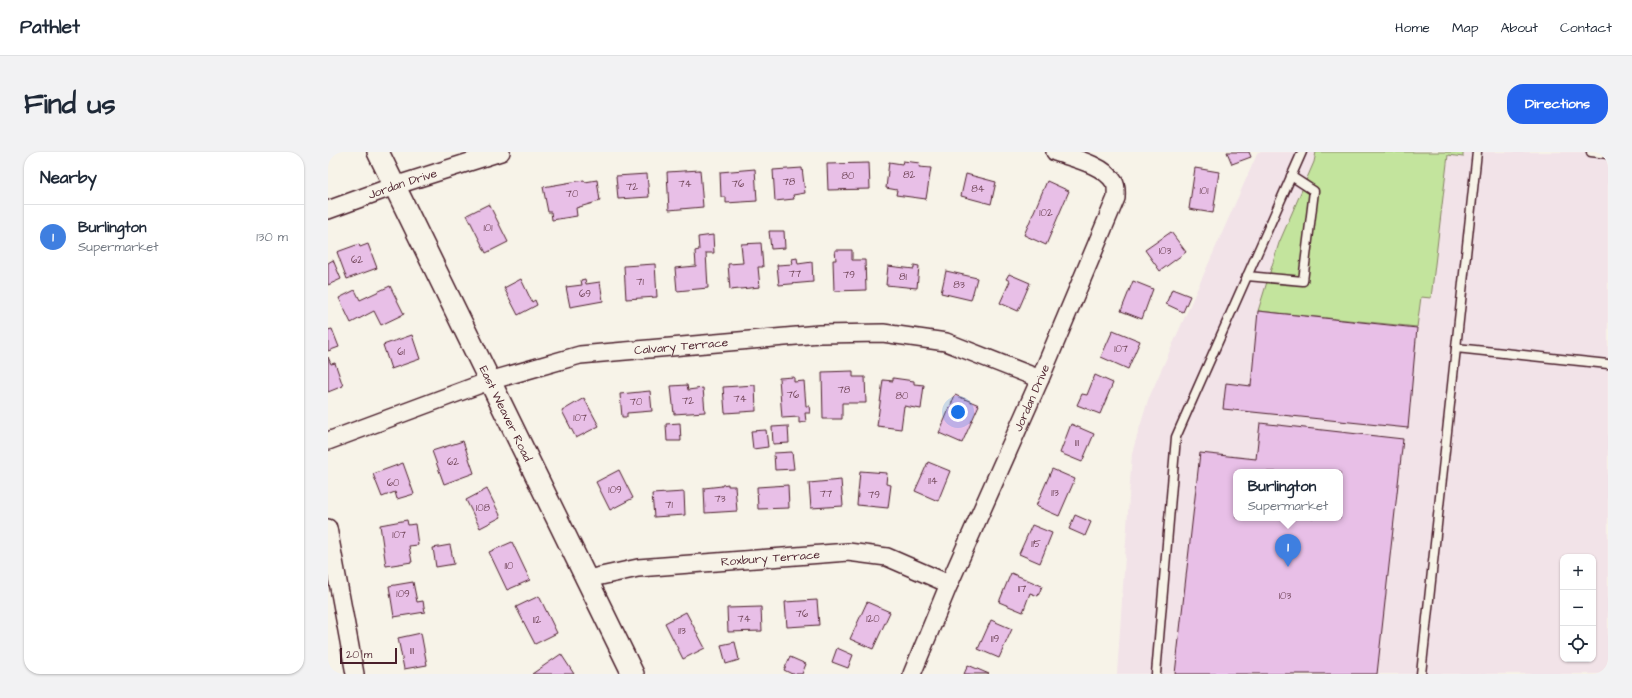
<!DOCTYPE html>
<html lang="en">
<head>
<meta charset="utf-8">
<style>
	body { margin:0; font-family:"Architects Daughter",sans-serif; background:#f2f2f3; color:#1f2937 }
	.controls { position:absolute; right:12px; bottom:12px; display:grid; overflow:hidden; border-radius:8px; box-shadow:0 1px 3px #0004 }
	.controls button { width:36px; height:36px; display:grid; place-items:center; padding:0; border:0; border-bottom:1px solid #e0e1e3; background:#fff; color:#1f2937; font:20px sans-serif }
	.scale { position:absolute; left:12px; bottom:10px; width:57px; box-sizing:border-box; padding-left:4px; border:2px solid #4a1f2b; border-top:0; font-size:11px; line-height:14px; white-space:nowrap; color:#4a1f2b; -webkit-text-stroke:3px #f7f3e8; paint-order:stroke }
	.you { position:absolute; left:630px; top:260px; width:14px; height:14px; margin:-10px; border:3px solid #fff; border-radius:50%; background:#1a73e8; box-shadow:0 0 0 6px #1a73e833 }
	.badge { display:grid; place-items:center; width:26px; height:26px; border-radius:50%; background:#2563eb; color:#fff; font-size:13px; font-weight:700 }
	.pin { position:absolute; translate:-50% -33px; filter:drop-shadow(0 1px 2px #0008) }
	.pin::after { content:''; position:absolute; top:21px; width:14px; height:12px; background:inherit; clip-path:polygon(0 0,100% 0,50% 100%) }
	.popup { position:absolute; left:905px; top:317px; width:110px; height:52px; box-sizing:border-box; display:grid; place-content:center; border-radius:8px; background:#fff; filter:drop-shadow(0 1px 3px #0005); font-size:13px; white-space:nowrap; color:#747a83 }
	.popup b { font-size:15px; color:#1f2937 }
	.popup::after { content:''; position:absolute; left:50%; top:100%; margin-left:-8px; border:8px solid transparent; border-top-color:#fff }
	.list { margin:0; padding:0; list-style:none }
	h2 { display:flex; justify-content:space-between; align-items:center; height:52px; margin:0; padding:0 16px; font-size:17px }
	h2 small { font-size:13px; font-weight:400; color:#747a83 }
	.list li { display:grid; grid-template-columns:26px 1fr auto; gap:12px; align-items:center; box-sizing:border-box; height:64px; padding:0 16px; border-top:1px solid #e0e1e3 }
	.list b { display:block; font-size:15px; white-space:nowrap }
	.list p { margin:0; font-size:13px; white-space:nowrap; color:#747a83 }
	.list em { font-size:13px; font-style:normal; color:#747a83 }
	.icon { flex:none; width:22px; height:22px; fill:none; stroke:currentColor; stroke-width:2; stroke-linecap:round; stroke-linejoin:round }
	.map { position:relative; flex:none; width:1280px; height:522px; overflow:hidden; border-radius:16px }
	header { display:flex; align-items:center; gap:24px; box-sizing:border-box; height:56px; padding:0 20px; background:#fff; border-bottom:1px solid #e0e1e3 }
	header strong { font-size:19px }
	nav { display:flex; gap:22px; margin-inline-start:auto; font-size:14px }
	.intro { display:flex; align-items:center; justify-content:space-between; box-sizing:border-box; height:96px; padding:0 24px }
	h1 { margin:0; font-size:28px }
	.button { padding:10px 18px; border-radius:16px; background:#2563eb; color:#fff; font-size:14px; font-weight:700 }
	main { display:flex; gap:24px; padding:0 24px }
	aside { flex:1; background:#fff; border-radius:16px; box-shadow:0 1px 3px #0004 }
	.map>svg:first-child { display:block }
</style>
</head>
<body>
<header>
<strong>Pathlet</strong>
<nav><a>Home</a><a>Map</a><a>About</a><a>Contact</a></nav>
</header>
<div class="intro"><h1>Find us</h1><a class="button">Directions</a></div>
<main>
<aside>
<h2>Nearby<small></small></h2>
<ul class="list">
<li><span class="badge" style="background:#3f7fe0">1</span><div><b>Burlington</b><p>Supermarket</p></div><em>130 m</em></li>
</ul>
</aside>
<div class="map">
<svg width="1280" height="522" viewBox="0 0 1280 522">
	<rect width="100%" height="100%" fill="#f7f3e8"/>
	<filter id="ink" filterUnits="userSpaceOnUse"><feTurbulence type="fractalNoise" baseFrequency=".025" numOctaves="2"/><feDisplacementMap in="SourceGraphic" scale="8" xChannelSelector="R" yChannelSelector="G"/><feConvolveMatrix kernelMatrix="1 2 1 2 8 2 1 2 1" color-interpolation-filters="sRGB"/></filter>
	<g filter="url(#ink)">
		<path fill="#f2e3e8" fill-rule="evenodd" d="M 930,0 L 1280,0 L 1280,522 L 789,522 L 804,301 L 820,248 ZM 908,320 L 1012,320 L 1012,366 L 908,366 ZM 1235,405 L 1265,405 L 1265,507 L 1235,507 Z"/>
		<path fill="#c3e49d" stroke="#868264" d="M 988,0 L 1135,0 L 1135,5 L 1120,3 L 1103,146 L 1093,145 L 1089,175 L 930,159 L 951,91 L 986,10 Z"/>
		<g fill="#e8bfe7" stroke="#4a1f2b" fill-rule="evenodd">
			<path d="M 899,0 L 921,0 L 923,5 L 904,12 Z"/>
			<path d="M 575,9 L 592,11 L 591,15 L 603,16 L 598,47 L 568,43 L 569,38 L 558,36 L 561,10 L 574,12 Z"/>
			<path d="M 541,11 L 542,37 L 500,38 L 499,12 Z"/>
			<path d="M 474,16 L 477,41 L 465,43 L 466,47 L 447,49 L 445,18 Z"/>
			<path d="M 867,16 L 891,20 L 885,61 L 861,57 Z"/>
			<path d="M 427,17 L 429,49 L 398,51 L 398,45 L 393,45 L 392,20 Z"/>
			<path d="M 372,18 L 375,55 L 341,58 L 339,20 Z"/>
			<path d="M 319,22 L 321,45 L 290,47 L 288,24 Z"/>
			<path d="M 638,22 L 668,30 L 663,52 L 633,44 Z"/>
			<path d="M 256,28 L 257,30 L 269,28 L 272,49 L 248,56 L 249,64 L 224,68 L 223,60 L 220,60 L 215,35 Z"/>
			<path d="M 719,29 L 741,39 L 718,93 L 696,83 Z"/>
			<path d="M 161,52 L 180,90 L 158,101 L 139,63 Z"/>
			<path d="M 441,79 L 456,79 L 457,96 L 443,97 Z"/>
			<path d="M 843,80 L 858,100 L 832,119 L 817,98 Z"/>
			<path d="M 385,83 L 386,101 L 378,101 L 380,136 L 349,139 L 347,116 L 368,114 L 367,99 L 371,98 L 370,85 Z"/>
			<path d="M 433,91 L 435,115 L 430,115 L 432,135 L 402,138 L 400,112 L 415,111 L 413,92 Z"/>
			<path d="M 31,92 L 32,95 L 40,92 L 49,116 L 19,127 L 9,100 Z"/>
			<path d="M 507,98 L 524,98 L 524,108 L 537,108 L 538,138 L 506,139 L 505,108 L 508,108 Z"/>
			<path d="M 469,106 L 470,112 L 484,110 L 485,130 L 451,133 L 449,113 L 465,112 L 464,107 Z"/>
			<path d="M 5,108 L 13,127 L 0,133 L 0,111 Z"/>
			<path d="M 327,112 L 329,145 L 298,147 L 296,114 Z"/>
			<path d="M 586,113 L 591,114 L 589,136 L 558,133 L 560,114 L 586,117 Z"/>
			<path d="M 618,119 L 649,126 L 643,148 L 613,141 Z"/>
			<path d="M 681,122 L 702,131 L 690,159 L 672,151 L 682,129 L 678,127 Z"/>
			<path d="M 193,127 L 204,150 L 207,148 L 209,153 L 190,163 L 176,136 Z"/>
			<path d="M 257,127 L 258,132 L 272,130 L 275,149 L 242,155 L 238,135 L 254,133 L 253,128 Z"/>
			<path d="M 805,129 L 825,137 L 814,167 L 793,159 Z"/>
			<path d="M 62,134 L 76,162 L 53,173 L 46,159 L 23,171 L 11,146 L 27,138 L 32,148 Z"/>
			<path d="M 844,137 L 862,144 L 855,160 L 838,152 Z"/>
			<path d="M 930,159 L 1089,176 L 1080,276 L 895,257 L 898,231 L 923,234 Z"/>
			<path d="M 4,177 L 11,195 L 0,199 L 0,178 Z"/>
			<path d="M 785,178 L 812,189 L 800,217 L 773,205 Z"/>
			<path d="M 84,183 L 92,207 L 63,217 L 55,193 Z"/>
			<path d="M 0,205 L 3,212 L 7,211 L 15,234 L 0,240 Z"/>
			<path d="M 525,219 L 525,225 L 537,225 L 538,251 L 514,251 L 514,267 L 495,267 L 494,220 Z"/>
			<path d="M 767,223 L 785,231 L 772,262 L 749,253 L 754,242 L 759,243 Z"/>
			<path d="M 466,225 L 466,230 L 476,229 L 478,254 L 481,254 L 482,261 L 477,261 L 478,270 L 471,271 L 471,265 L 454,266 L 451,226 Z"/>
			<path d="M 565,226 L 586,229 L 586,232 L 596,233 L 593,257 L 576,254 L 573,277 L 549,274 L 555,228 L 565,229 Z"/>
			<path d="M 359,233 L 360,238 L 375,236 L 377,260 L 346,262 L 343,234 Z"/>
			<path d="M 427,233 L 428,259 L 397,261 L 395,235 Z"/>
			<path d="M 322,239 L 324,259 L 299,261 L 299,265 L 294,265 L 292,242 Z"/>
			<path d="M 627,243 L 651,253 L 634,291 L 611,281 Z"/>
			<path d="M 256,246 L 271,274 L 248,286 L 234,259 Z"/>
			<path d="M 352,271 L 353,289 L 339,289 L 338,272 Z"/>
			<path d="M 932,271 L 1075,287 L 1049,522 L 847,522 L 872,301 L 928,307 ZM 908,320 L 1012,320 L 1012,366 L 908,366 Z"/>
			<path d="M 743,272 L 766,282 L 754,310 L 732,301 Z"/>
			<path d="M 460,274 L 461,291 L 445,292 L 444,275 Z"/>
			<path d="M 438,278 L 440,295 L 425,297 L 423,279 Z"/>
			<path d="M 135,289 L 146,321 L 116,332 L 104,299 Z"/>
			<path d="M 464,300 L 466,317 L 447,318 L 446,301 Z"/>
			<path d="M 600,310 L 622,319 L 610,349 L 587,339 Z"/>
			<path d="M 75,311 L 86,342 L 69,347 L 67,340 L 54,345 L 45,322 Z"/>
			<path d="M 724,317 L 747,327 L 731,364 L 708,354 Z"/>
			<path d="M 291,318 L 305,346 L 282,358 L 268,330 Z"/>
			<path d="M 532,319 L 559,321 L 558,332 L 563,333 L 560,356 L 529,353 Z"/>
			<path d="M 513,328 L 515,354 L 483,356 L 481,331 Z"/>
			<path d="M 400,332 L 400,334 L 407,334 L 409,359 L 377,361 L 376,336 L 394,334 L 394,333 Z"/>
			<path d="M 460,333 L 461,356 L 430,357 L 429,335 Z"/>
			<path d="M 159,337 L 173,365 L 152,376 L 138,348 Z"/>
			<path d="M 356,340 L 357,363 L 326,365 L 324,342 Z"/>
			<path d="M 747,363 L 763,370 L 757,384 L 741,377 Z"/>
			<path d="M 79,368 L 80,373 L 87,372 L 90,393 L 81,394 L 84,410 L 58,414 L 52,373 Z"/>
			<path d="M 704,373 L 724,381 L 712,411 L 691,402 Z"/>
			<path d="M 184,390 L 202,428 L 179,438 L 161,400 Z"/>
			<path d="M 122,393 L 126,412 L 108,415 L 105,396 Z"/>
			<path d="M 683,421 L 714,434 L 710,444 L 702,441 L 695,460 L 671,450 Z"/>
			<path d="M 85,430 L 89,450 L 95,449 L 97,460 L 66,465 L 61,434 Z"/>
			<path d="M 211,444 L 229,481 L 207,492 L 188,455 Z"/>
			<path d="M 489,448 L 491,473 L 459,475 L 457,450 Z"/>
			<path d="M 539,450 L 562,460 L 545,497 L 522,487 Z"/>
			<path d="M 433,455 L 434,479 L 400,480 L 399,456 Z"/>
			<path d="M 358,460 L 377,496 L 355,507 L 337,471 Z"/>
			<path d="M 663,468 L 684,477 L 671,506 L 650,497 Z"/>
			<path d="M 93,481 L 99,513 L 76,517 L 70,486 Z"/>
			<path d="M 407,490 L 411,508 L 398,512 L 393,493 Z"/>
			<path d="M 509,496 L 525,503 L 520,516 L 504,510 Z"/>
			<path d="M 233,502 L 246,522 L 204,522 Z"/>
			<path d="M 462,505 L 478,512 L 474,522 L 464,522 L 456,518 Z"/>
			<path d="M 640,513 L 661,522 L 636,522 Z"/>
		</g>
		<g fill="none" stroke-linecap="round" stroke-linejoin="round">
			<g stroke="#4a1f2b" stroke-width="11">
				<g id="service">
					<path d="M 1263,0 L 1280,2"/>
					<path d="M 919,124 L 975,129 L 986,39 L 963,24"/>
					<path d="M 1128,196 L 1149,0"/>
					<path d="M 828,522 L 848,285 L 974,0"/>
					<path d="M 1093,522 L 1128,196 L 1280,212"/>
				</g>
			</g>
			<g stroke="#4a1f2b" stroke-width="20">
				<g id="minor">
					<path id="s1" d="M 0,58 L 66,34 L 173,0"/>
					<path id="s2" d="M 0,289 L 161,229 L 252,203 L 491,182 L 555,181 L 618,190 L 712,227"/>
					<path d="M 0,376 L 27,522"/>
					<path id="s3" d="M 259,427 L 310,416 L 520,400 L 559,405 L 621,432"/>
					<path id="s4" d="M 584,522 L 621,432 L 712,227 L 788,46 C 788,41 789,34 786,30 C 776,13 745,6 727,0"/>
				</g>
			</g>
			<g stroke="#4a1f2b" stroke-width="24">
				<g id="tertiary">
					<path id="s5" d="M 50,0 L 305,522"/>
				</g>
			</g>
			<use href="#service" stroke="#f7f3e8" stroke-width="8"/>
			<use href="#minor" stroke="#f7f3e8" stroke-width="17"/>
			<use href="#tertiary" stroke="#f7f3e8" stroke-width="21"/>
		</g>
	</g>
	<g text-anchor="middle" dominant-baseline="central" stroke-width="3" stroke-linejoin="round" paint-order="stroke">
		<g font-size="10" fill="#72475a">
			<text x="581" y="23">82</text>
			<text x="520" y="24">80</text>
			<text x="461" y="30">78</text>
			<text x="357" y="32">74</text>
			<text x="410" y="32">76</text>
			<text x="304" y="35">72</text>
			<text x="650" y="37">84</text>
			<text x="876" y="39">101</text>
			<text x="244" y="42">70</text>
			<text x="718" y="61">102</text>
			<text x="160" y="76">101</text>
			<text x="837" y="99">103</text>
			<text x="29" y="108">62</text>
			<text x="467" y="122">77</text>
			<text x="521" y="123">79</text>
			<text x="575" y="125">81</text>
			<text x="312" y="130">71</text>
			<text x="631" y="133">83</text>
			<text x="257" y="142">69</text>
			<text x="793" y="197">107</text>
			<text x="73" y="200">61</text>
			<text x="516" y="238">78</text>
			<text x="465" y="243">76</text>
			<text x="574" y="244">80</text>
			<text x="412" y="247">74</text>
			<text x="360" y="249">72</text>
			<text x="308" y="250">70</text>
			<text x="252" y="266">107</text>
			<text x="749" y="291">111</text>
			<text x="125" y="310">62</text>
			<text x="605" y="329">114</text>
			<text x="65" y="331">60</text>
			<text x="287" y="338">109</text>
			<text x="727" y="341">113</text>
			<text x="498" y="342">77</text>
			<text x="546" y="343">79</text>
			<text x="392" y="347">73</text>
			<text x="341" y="353">71</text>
			<text x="155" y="356">108</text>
			<text x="71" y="383">107</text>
			<text x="708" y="392">115</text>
			<text x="181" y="414">110</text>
			<text x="694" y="437">117</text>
			<text x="75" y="442">109</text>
			<text x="957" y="444">103</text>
			<text x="474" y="462">76</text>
			<text x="416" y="467">74</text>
			<text x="545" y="467">120</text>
			<text x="209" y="468">112</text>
			<text x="354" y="479">113</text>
			<text x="667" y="487">119</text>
			<text x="84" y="499">111</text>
		</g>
		<g font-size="12" fill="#4a1f2b" stroke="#f7f3e8">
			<text stroke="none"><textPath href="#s1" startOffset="79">Jordan Drive</textPath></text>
			<text stroke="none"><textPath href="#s2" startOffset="368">Calvary Terrace</textPath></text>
			<text stroke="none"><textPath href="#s4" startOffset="301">Jordan Drive</textPath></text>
			<text stroke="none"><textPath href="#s5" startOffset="291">East Weaver Road</textPath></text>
			<text stroke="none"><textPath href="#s3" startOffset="185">Roxbury Terrace</textPath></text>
		</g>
	</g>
</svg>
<div class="controls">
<button>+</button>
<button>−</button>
<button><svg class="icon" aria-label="locate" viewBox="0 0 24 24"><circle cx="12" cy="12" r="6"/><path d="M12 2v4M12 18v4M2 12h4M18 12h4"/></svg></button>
</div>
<div class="scale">20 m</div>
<div class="you"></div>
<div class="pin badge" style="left:960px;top:415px;background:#3f7fe0">1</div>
<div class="popup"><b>Burlington</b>Supermarket</div>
</div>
</main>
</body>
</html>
